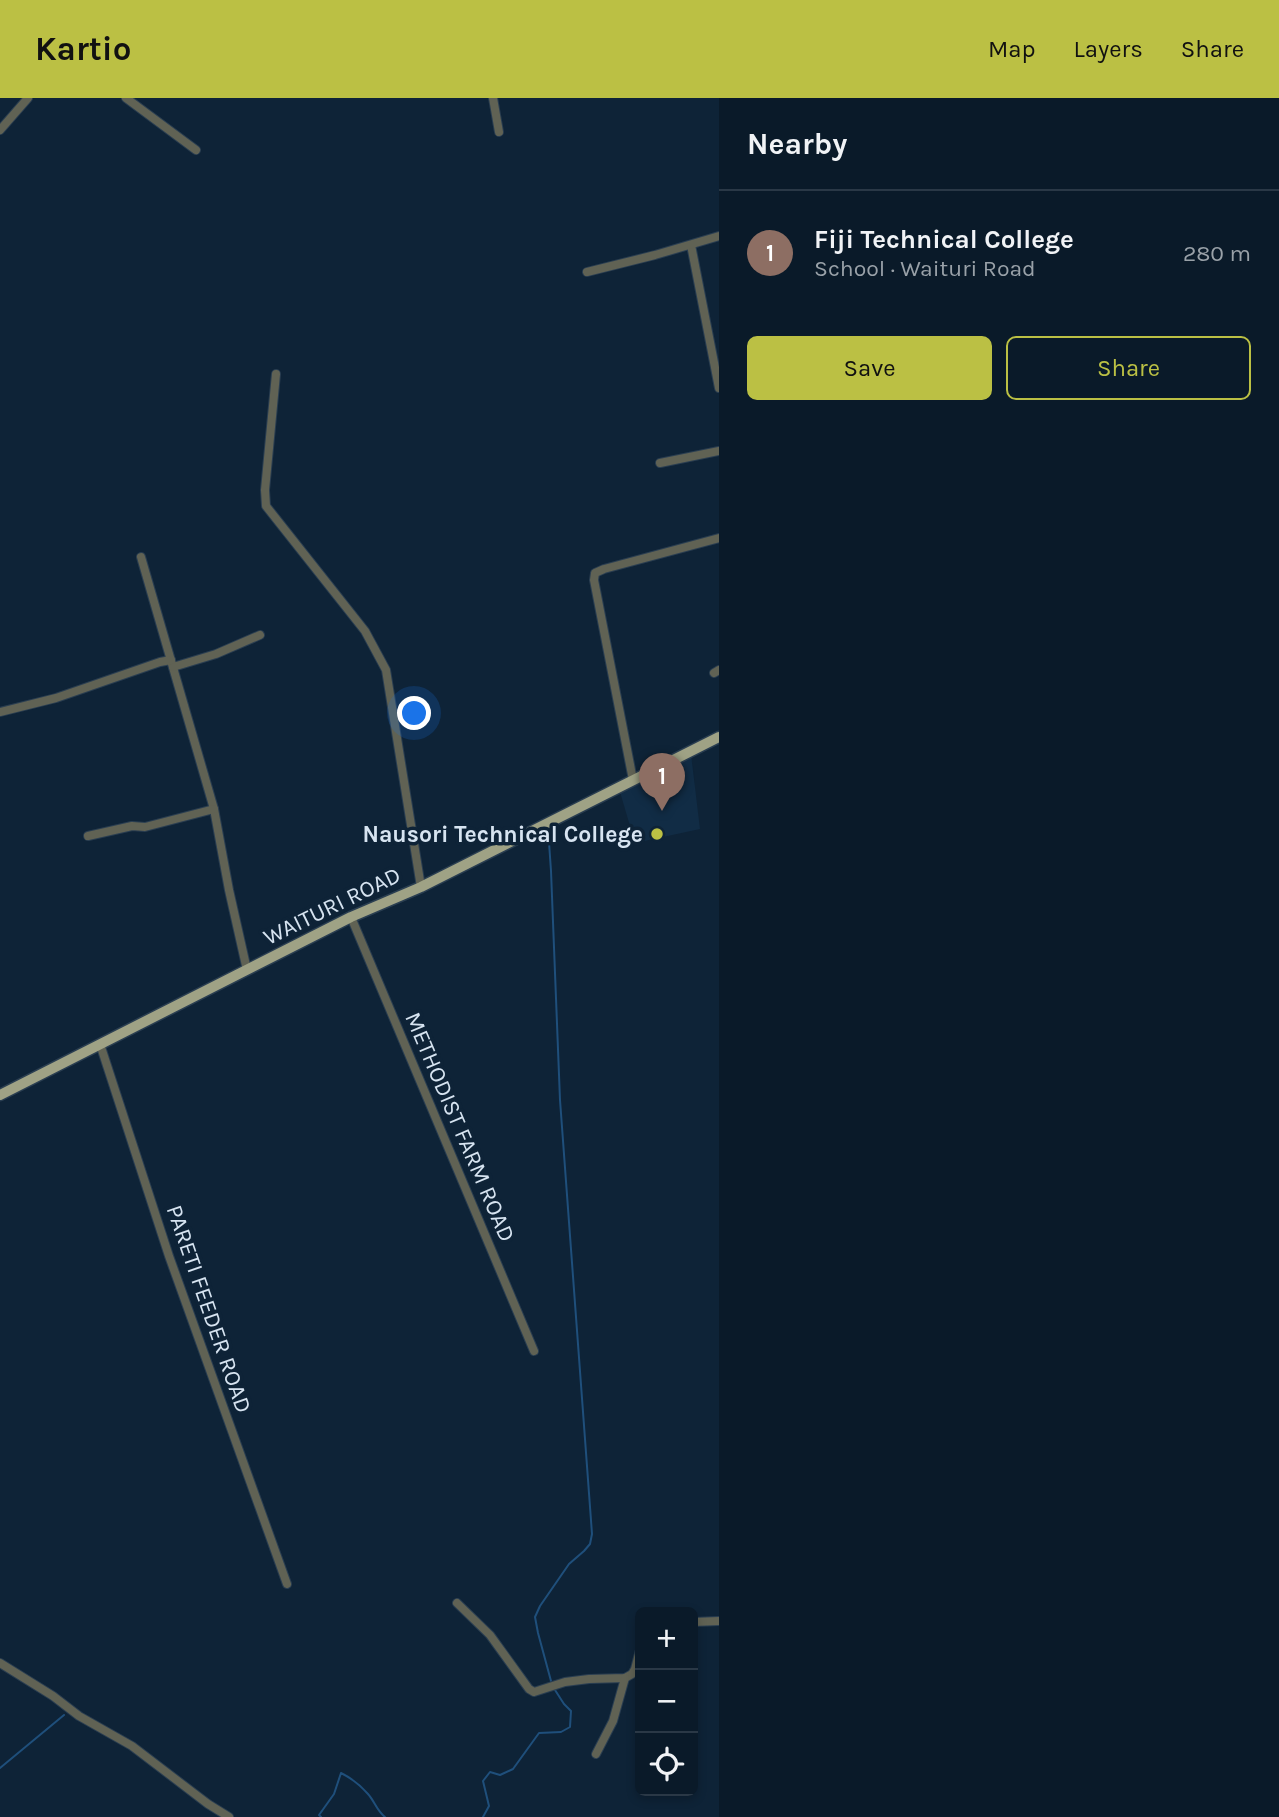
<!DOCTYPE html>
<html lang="en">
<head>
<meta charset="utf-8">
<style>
	body { margin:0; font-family:Karla,sans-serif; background:#182735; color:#f1f3f6 }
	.controls { position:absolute; right:21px; bottom:21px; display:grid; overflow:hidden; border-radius:10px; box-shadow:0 4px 10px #0003 }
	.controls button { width:63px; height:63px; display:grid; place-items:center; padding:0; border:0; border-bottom:2px solid #2a3846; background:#0a1a29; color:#f1f3f6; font:35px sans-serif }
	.you { position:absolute; left:415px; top:616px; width:24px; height:24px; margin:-18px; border:5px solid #fff; border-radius:50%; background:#1a73e8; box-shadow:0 0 0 10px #1a73e833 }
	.badge { display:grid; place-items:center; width:46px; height:46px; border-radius:50%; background:#bbc044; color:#fff; font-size:23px; font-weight:700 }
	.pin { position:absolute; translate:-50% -58px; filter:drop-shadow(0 2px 4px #0008) }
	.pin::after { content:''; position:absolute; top:37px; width:24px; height:21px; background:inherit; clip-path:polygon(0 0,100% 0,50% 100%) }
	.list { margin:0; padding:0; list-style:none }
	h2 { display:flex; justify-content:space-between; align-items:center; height:91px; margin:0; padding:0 28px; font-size:30px }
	h2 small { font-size:23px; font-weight:400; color:#99a1a8 }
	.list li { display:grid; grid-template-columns:46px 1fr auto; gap:21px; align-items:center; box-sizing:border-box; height:126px; padding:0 28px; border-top:2px solid #2a3846 }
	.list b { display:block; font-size:26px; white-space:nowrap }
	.list p { margin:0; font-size:23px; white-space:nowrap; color:#99a1a8 }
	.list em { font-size:23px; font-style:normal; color:#99a1a8 }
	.actions { display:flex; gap:14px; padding:21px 28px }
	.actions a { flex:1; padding:16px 0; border:2px solid #bbc044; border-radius:10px; text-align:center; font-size:24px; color:#bbc044 }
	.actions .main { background:#bbc044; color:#111 }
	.icon { flex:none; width:38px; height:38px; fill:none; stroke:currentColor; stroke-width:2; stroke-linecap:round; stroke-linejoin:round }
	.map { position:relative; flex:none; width:719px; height:1719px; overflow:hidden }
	header { display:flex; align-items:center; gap:42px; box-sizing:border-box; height:98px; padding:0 35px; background:#bbc044; color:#111 }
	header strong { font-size:33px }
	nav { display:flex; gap:38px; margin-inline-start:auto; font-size:24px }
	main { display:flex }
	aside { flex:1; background:#0a1a29 }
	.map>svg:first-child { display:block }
</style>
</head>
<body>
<header>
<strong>Kartio</strong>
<nav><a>Map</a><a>Layers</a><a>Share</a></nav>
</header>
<main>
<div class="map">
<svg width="719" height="1719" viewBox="0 0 719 1719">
	<rect width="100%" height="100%" fill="#0e2337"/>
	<path fill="#112c45" d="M 691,656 L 700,731 L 635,745 L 620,694 Z"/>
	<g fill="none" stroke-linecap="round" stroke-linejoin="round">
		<g stroke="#1f4f7b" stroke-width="2">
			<path d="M 548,730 L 551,773 L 560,1002 L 592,1436 L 590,1446 L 584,1453 L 569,1466 L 540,1508 L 535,1519 L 538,1535 L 551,1583"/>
			<path d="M 0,1670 L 64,1617"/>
			<path d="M 321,1719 L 319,1717 L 334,1696 L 341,1675 C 351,1680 361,1688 368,1696 C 375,1704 377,1713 385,1719"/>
			<path d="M 483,1719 L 489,1708 L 483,1683 L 490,1674 L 500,1677 L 513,1671 L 539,1635 L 561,1634 L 570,1629 L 571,1613 L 564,1606 L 555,1592"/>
		</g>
		<g stroke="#2a3e51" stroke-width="10">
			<g id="minor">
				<path d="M 126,0 L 196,52"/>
				<path d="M 493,0 L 499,34"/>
				<path d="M 0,32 L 28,0"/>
				<path d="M 691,147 L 719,290"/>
				<path d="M 587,174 L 655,157 L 719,138"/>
				<path d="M 276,276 L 265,392 L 266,408 L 365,533 L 386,572 L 421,789"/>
				<path d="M 660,365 L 719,353"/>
				<path d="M 141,459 L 214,711 L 229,792 L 247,872"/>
				<path d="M 173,569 L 216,556 L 260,537"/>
				<path d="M 714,575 L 719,572"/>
				<path d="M 0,614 L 56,600 L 160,564 L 171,562"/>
				<path d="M 633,682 L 594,482 L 595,475 L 604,471 L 719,440"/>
				<path d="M 88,738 L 132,728 L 145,729 L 214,711"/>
				<path d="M 351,819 L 534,1253"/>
				<path d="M 100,946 L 169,1158 L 287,1486"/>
				<path d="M 457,1505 L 490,1537 L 529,1591 L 534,1594 L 565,1584 L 589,1581 L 625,1580 L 632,1576 L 635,1571 L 640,1552"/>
				<path d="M 693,1524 L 719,1523"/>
				<path d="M 0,1565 L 53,1598 L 79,1618 L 132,1648 L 208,1706 L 229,1719"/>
				<path d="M 596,1656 L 613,1623 L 625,1580"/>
			</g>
		</g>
		<g stroke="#2a3e51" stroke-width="13">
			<path id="major" d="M 0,997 L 351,819 L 421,789 L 719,639"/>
		</g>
		<use href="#minor" stroke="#606254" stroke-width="8"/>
		<use href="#major" stroke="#9fa285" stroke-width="10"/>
	</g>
	<circle fill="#bbc044" stroke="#0e2337" stroke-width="2.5" cx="657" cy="736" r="7"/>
	<g text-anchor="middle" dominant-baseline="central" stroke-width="7" stroke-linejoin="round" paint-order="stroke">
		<g font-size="23" font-weight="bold" fill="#d7e4f1" stroke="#0e2337" text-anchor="end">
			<text x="643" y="736">Nausori Technical College</text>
		</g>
		<g font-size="23" fill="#d7e4f1" stroke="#0e2337">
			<text transform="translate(332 808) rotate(-26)">WAITURI ROAD</text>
			<text transform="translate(460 1029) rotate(67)">METHODIST FARM ROAD</text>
			<text transform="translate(209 1211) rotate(71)">PARETI FEEDER ROAD</text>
		</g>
	</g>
</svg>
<div class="controls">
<button>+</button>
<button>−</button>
<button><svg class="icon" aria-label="locate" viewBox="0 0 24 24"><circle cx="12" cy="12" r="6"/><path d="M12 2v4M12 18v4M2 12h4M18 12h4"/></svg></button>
</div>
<div class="you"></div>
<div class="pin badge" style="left:662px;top:713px;background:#8d6e63">1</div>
</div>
<aside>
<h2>Nearby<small></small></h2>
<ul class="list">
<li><span class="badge" style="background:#8d6e63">1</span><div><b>Fiji Technical College</b><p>School · Waituri Road</p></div><em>280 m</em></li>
</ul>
<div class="actions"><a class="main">Save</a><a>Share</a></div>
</aside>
</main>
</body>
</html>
